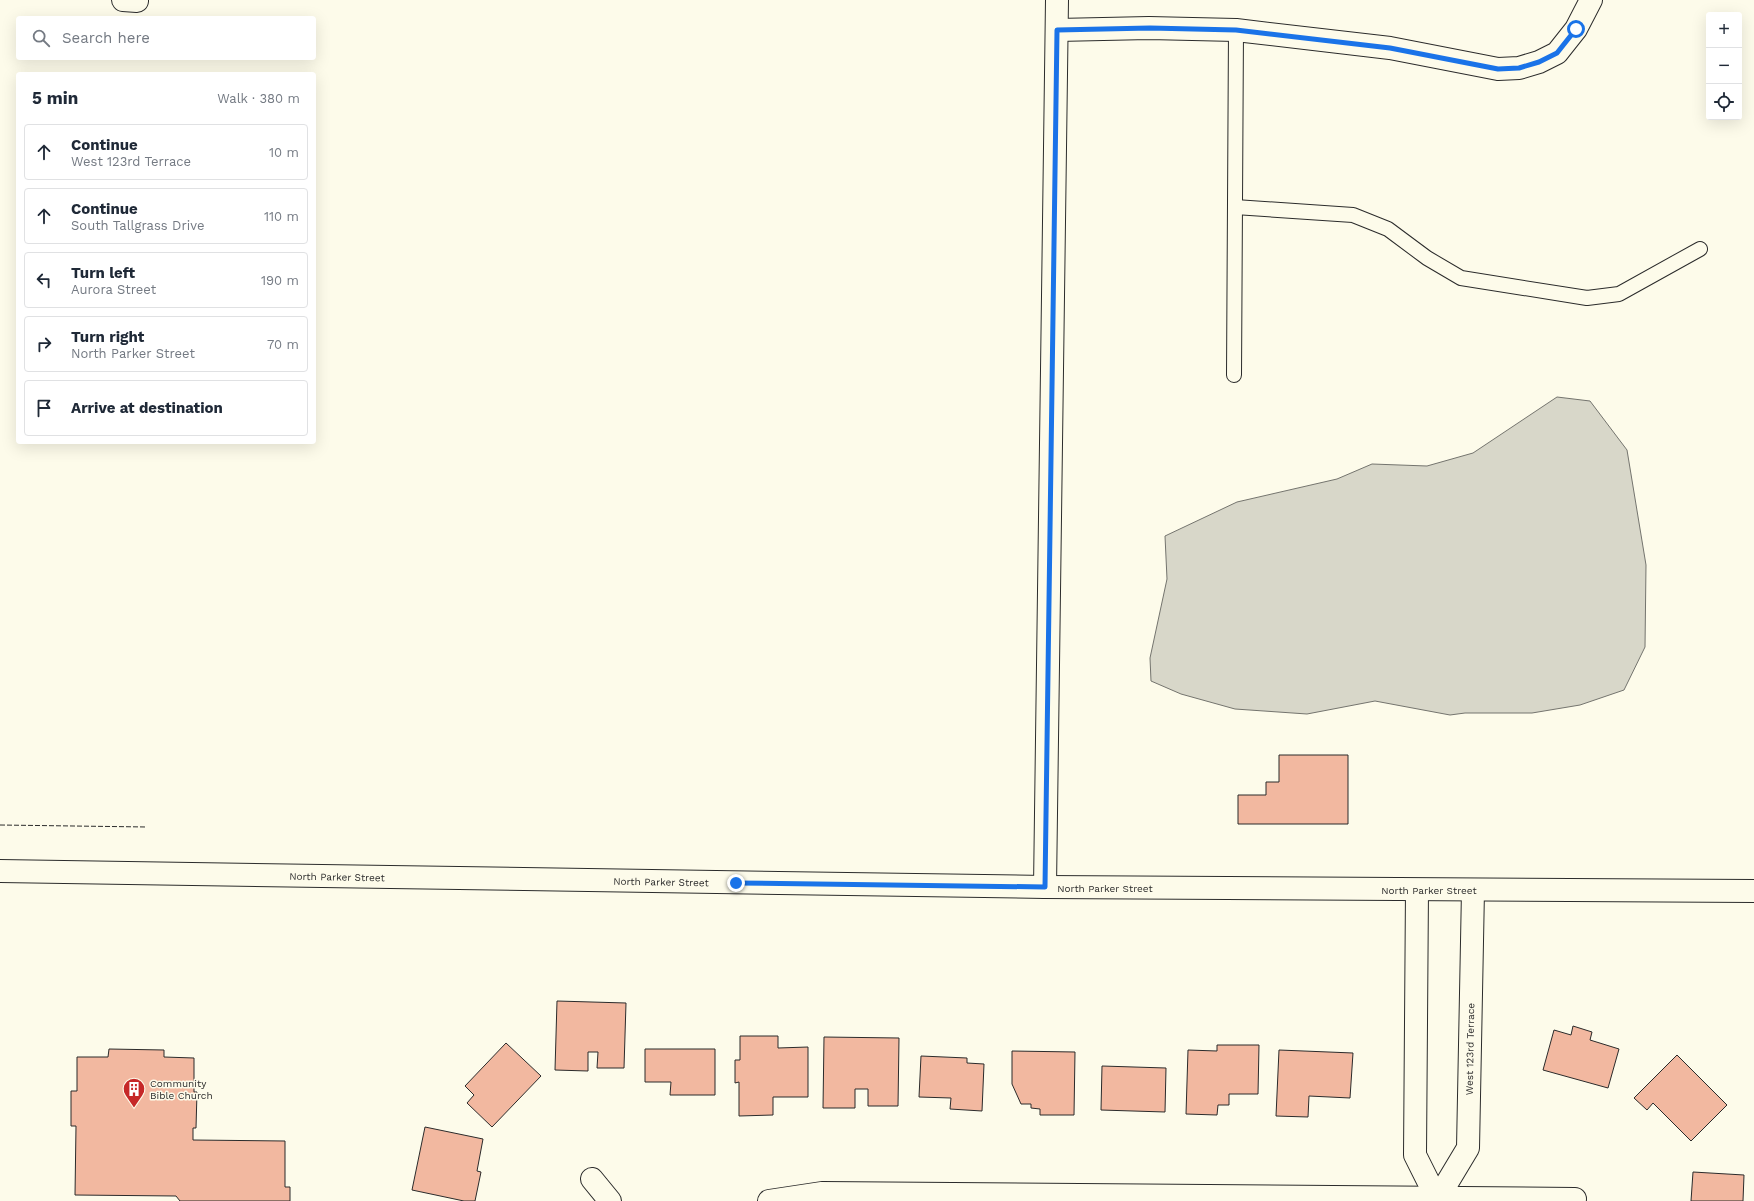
<!DOCTYPE html>
<html lang="en">
<head>
<meta charset="utf-8">
<style>
	body { margin:0; font-family:"Work Sans",sans-serif; background:#f2f2f3; color:#1f2937 }
	.controls { position:absolute; right:12px; top:12px; display:grid; overflow:hidden; border-radius:4px; box-shadow:0 4px 16px #0002 }
	.controls button { width:36px; height:36px; display:grid; place-items:center; padding:0; border:0; border-bottom:1px solid #e0e1e3; background:#fff; color:#1f2937; font:20px sans-serif }
	.stop { position:absolute; width:12px; height:12px; margin:-9px; border:3px solid #1a73e8; border-radius:50%; background:#fff }
	.stop.end { background:#1a73e8; border-color:#fff; box-shadow:0 1px 4px #0008 }
	.list { margin:0; padding:0; list-style:none }
	h2 { display:flex; justify-content:space-between; align-items:center; height:52px; margin:0; padding:0 16px; font-size:17px }
	h2 small { font-size:13px; font-weight:400; color:#747a83 }
	.list li { display:grid; grid-template-columns:26px 1fr auto; gap:12px; align-items:center; box-sizing:border-box; height:56px; margin:0 8px 8px; padding:0 8px; border:1px solid #e0e1e3; border-radius:4px }
	.list b { display:block; font-size:15px; white-space:nowrap }
	.list p { margin:0; font-size:13px; white-space:nowrap; color:#747a83 }
	.list em { font-size:13px; font-style:normal; color:#747a83 }
	.icon { flex:none; width:22px; height:22px; fill:none; stroke:currentColor; stroke-width:2; stroke-linecap:round; stroke-linejoin:round }
	.map { position:relative; flex:none; width:1754px; height:1201px; overflow:hidden }
	.search { position:absolute; background:#fff; box-shadow:0 4px 16px #0002; left:16px; top:16px; width:300px; height:44px; display:flex; align-items:center; gap:10px; box-sizing:border-box; padding:0 14px; border-radius:4px; color:#747a83; font-size:15px }
	.panel { position:absolute; background:#fff; box-shadow:0 4px 16px #0002; left:16px; top:72px; width:300px; height:372px; border-radius:4px }
	.map>svg:first-child { display:block }
</style>
</head>
<body>
<div class="map">
<svg width="1754" height="1201" viewBox="0 0 1754 1201">
	<rect width="100%" height="100%" fill="#fdfbea"/>
	<path fill="#d8d7c9" stroke="#74746e" d="M 1557,397 L 1590,401 L 1627,450 L 1646,565 L 1645,647 L 1624,690 L 1580,705 L 1532,713 L 1465,713 L 1450,715 L 1375,701 L 1307,714 L 1235,709 L 1181,694 L 1151,681 L 1150,658 L 1167,579 L 1165,536 L 1237,502 L 1337,479 L 1372,464 L 1427,466 L 1473,453 Z"/>
	<g fill="#f2b8a0" stroke="#2b2b2b">
		<path d="M 1279,755 L 1348,755 L 1348,824 L 1238,824 L 1238,795 L 1266,795 L 1266,782 L 1279,782 Z"/>
		<path d="M 557,1001 L 626,1003 L 624,1068 L 597,1068 L 598,1052 L 588,1052 L 588,1071 L 555,1070 Z"/>
		<path d="M 1573,1026 L 1592,1032 L 1590,1040 L 1619,1049 L 1608,1088 L 1543,1070 L 1554,1030 L 1571,1035 Z"/>
		<path d="M 740,1036 L 778,1036 L 778,1048 L 808,1047 L 808,1097 L 773,1097 L 773,1115 L 739,1116 L 739,1082 L 735,1083 L 735,1060 L 740,1060 Z"/>
		<path d="M 824,1037 L 899,1038 L 898,1106 L 868,1106 L 868,1089 L 855,1089 L 855,1108 L 823,1108 Z"/>
		<path d="M 506,1043 L 541,1076 L 492,1127 L 467,1103 L 474,1095 L 465,1086 Z"/>
		<path d="M 1217,1045 L 1259,1045 L 1258,1094 L 1229,1094 L 1229,1105 L 1218,1105 L 1217,1115 L 1186,1114 L 1188,1050 L 1217,1051 Z"/>
		<path d="M 109,1049 L 164,1050 L 164,1057 L 194,1058 L 194,1092 L 197,1092 L 196,1128 L 193,1128 L 193,1140 L 285,1141 L 285,1187 L 290,1187 L 290,1201 L 180,1201 L 176,1196 L 75,1195 L 76,1126 L 71,1126 L 71,1091 L 77,1091 L 77,1057 L 108,1057 Z"/>
		<path d="M 645,1049 L 715,1049 L 715,1095 L 670,1095 L 671,1082 L 645,1082 Z"/>
		<path d="M 1279,1050 L 1353,1053 L 1350,1098 L 1309,1096 L 1308,1117 L 1276,1116 Z"/>
		<path d="M 1012,1051 L 1075,1052 L 1074,1115 L 1040,1115 L 1040,1109 L 1031,1108 L 1031,1104 L 1021,1104 L 1012,1084 Z"/>
		<path d="M 1677,1055 L 1727,1105 L 1691,1141 L 1653,1103 L 1647,1110 L 1634,1098 Z"/>
		<path d="M 921,1056 L 967,1058 L 967,1063 L 984,1064 L 982,1111 L 950,1109 L 951,1098 L 919,1097 Z"/>
		<path d="M 1102,1066 L 1166,1068 L 1165,1112 L 1101,1110 Z"/>
		<path d="M 425,1127 L 483,1139 L 477,1171 L 481,1172 L 475,1201 L 464,1201 L 412,1190 Z"/>
		<path d="M 1693,1172 L 1744,1175 L 1743,1201 L 1691,1201 Z"/>
	</g>
	<g fill="none" stroke-linecap="round" stroke-linejoin="round">
		<g stroke="#2b2b2b" stroke-width="16">
			<g id="lane">
				<path d="M 1235,207 L 1353,215 L 1388,229 L 1427,258 L 1461,278 L 1587,298 L 1619,294 L 1700,249"/>
				<path d="M 1234,375 L 1236,30"/>
			</g>
		</g>
		<g stroke="#2b2b2b" stroke-width="24">
			<g id="street">
				<path d="M 123,0 L 137,1"/>
				<path d="M 1057,30 L 1149,28 L 1236,30 L 1390,48 L 1498,69 L 1519,68 L 1539,62 L 1557,53 L 1576,29 L 1591,0"/>
				<path d="M 1045,887 L 1057,0"/>
				<path d="M 1417,890 L 1415,1155 L 1438,1201"/>
				<path d="M 592,1179 L 610,1201"/>
				<path d="M 1438,1198 L 1468,1148 L 1473,890"/>
				<path d="M 769,1201 L 822,1193 L 1575,1199"/>
			</g>
		</g>
		<g stroke="#2b2b2b" stroke-width="24">
			<path id="secondary" d="M 0,871 L 1045,887 L 1754,891"/>
		</g>
		<use href="#lane" stroke="#fdfbea" stroke-width="14"/>
		<use href="#street" stroke="#fdfbea" stroke-width="22"/>
		<use href="#secondary" stroke="#fdfbea" stroke-width="22"/>
		<path stroke="#2b2b2b" stroke-width="1" stroke-dasharray="5 2" stroke-linecap="butt" d="M 0,825 L 147,827"/>
	</g>
	<g fill="none" stroke-linecap="round" stroke-linejoin="round">
		<path stroke="#1a73e8" stroke-width="5" d="M 736,883 L 1045,887 L 1057,30 L 1150,28 L 1236,30 L 1390,48 L 1498,69 L 1519,68 L 1539,62 L 1557,53 L 1576,29"/>
	</g>
	<defs>
		<g id="building-pin" transform="scale(1.15)"><path d="M0 17L-7.5 6A9.5 9.5 0 1 1 7.5 6Z" fill="#c62828" stroke="#fdfbea"/><path d="M-4-6H4V6H1V3H-1V6H-4ZM-2.5-4.3h1.7v1.8h-1.7ZM.8-4.3h1.7v1.8H.8ZM-2.5-1h1.7V.8h-1.7ZM.8-1h1.7V.8H.8Z" fill="#fff"/></g>
	</defs>
	<g fill-rule="evenodd">
		<use href="#building-pin" x="134" y="1089"/>
	</g>
	<g text-anchor="middle" dominant-baseline="central" stroke-width="3" stroke-linejoin="round" paint-order="stroke">
		<g font-size="10" fill="#2b2b2b" stroke="#fdfbea">
			<text transform="translate(337 877) rotate(1)">North Parker Street</text>
			<text transform="translate(661 882) rotate(1)">North Parker Street</text>
			<text x="1105" y="888">North Parker Street</text>
			<text x="1429" y="890">North Parker Street</text>
			<text transform="translate(1470 1049) rotate(-89)">West 123rd Terrace</text>
		</g>
		<g font-size="10" fill="#2b2b2b" stroke="#fdfbea" text-anchor="start">
			<text x="150" y="1083">Community<tspan x="150" dy="12">Bible Church</tspan></text>
		</g>
	</g>
</svg>
<div class="controls">
<button>+</button>
<button>−</button>
<button><svg class="icon" aria-label="locate" viewBox="0 0 24 24"><circle cx="12" cy="12" r="6"/><path d="M12 2v4M12 18v4M2 12h4M18 12h4"/></svg></button>
</div>
<div class="stop" style="left:1576px;top:29px"></div>
<div class="stop end" style="left:736px;top:883px"></div>
<div class="search"><svg class="icon" aria-label="search" viewBox="0 0 24 24"><circle cx="10" cy="10" r="6"/><path d="M15 15l6 6"/></svg>Search here</div>
<section class="panel">
<h2>5 min<small>Walk · 380 m</small></h2>
<ul class="list">
<li><svg class="icon" aria-label="ahead" viewBox="0 0 24 24"><path d="M12 20V5M6 11l6-6 6 6"/></svg><div><b>Continue</b><p>West 123rd Terrace</p></div><em>10 m</em></li>
<li><svg class="icon" aria-label="ahead" viewBox="0 0 24 24"><path d="M12 20V5M6 11l6-6 6 6"/></svg><div><b>Continue</b><p>South Tallgrass Drive</p></div><em>110 m</em></li>
<li><svg class="icon" aria-label="left" viewBox="0 0 24 24"><path d="M17 20v-9H6M10 6l-5 5 5 5"/></svg><div><b>Turn left</b><p>Aurora Street</p></div><em>190 m</em></li>
<li><svg class="icon" aria-label="right" viewBox="0 0 24 24"><path d="M7 20v-9h11M14 6l5 5-5 5"/></svg><div><b>Turn right</b><p>North Parker Street</p></div><em>70 m</em></li>
<li><svg class="icon" aria-label="arrive" viewBox="0 0 24 24"><path d="M6 21V4h12l-3 4 3 4H6"/></svg><div><b>Arrive at destination</b></div></li>
</ul>
</section>
</div>
</body>
</html>
